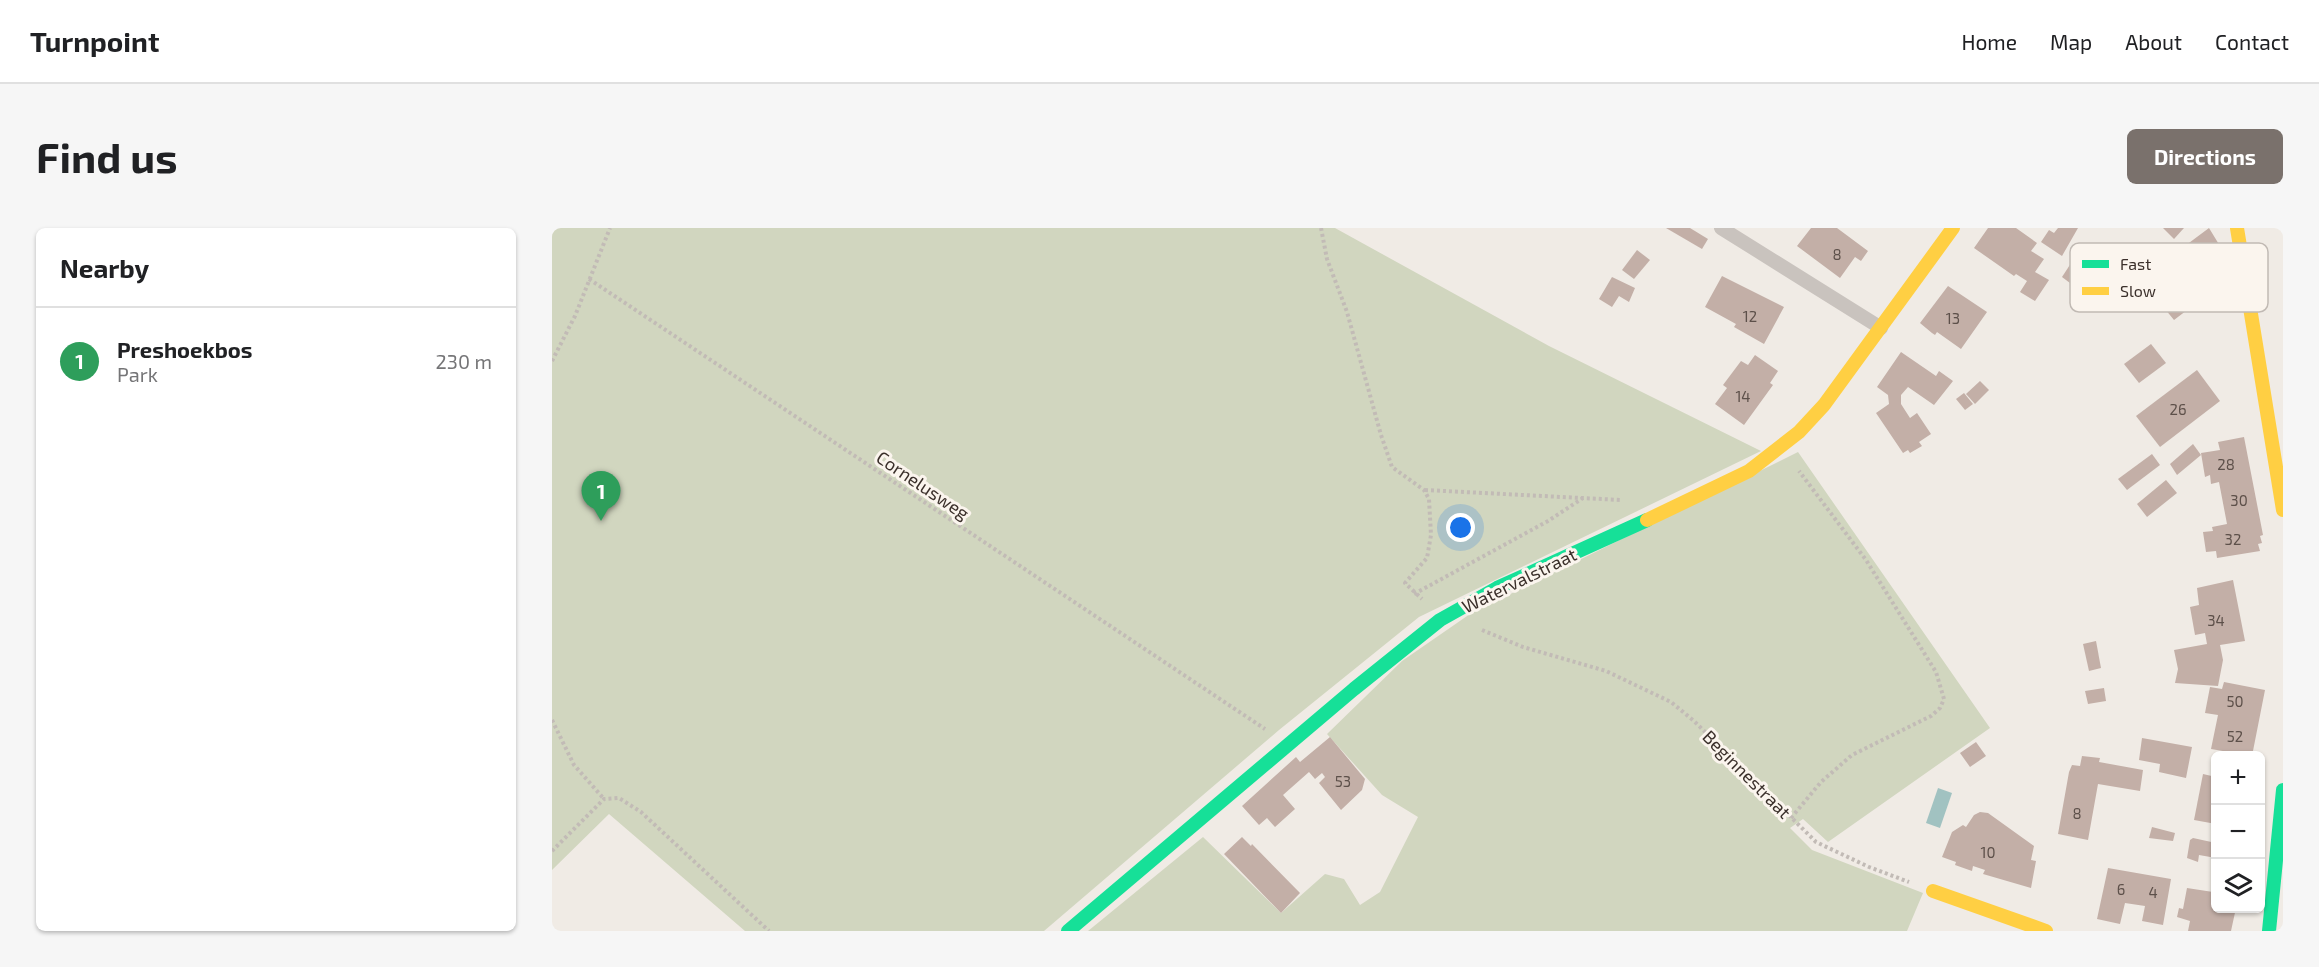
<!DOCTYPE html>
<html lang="en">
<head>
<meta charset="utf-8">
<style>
	body { margin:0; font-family:"Exo 2",sans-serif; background:#f6f6f6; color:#202124 }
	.controls { position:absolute; right:18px; bottom:18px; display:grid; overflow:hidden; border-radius:9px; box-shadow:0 2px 4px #0004 }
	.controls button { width:54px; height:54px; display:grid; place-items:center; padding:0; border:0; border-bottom:2px solid #e0e0e0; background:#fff; color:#202124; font:30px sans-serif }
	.you { position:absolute; left:909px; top:300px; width:21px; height:21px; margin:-15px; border:4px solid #fff; border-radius:50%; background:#1a73e8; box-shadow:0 0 0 9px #1a73e833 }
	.badge { display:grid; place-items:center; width:39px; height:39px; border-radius:50%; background:#7a716c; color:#fff; font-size:20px; font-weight:700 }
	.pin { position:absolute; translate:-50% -50px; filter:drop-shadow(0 2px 3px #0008) }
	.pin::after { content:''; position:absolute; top:32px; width:21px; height:18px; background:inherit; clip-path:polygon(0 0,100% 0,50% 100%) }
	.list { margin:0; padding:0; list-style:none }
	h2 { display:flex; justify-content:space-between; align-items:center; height:78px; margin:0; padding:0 24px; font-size:26px }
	h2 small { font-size:20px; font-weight:400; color:#757577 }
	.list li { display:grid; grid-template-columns:39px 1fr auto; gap:18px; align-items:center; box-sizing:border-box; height:108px; padding:0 24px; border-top:2px solid #e0e0e0 }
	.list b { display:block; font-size:22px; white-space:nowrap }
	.list p { margin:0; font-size:20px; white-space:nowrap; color:#757577 }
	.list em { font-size:20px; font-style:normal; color:#757577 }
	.icon { flex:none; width:33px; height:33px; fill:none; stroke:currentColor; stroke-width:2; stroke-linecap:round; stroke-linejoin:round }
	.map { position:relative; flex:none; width:1731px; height:703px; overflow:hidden; border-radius:9px }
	header { display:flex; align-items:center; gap:36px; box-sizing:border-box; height:84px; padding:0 30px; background:#fff; border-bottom:2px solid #e0e0e0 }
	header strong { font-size:28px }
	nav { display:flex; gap:33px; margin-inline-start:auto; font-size:21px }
	.intro { display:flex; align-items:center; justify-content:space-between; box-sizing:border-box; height:144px; padding:0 36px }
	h1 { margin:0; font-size:42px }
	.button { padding:15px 27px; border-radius:9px; background:#7a716c; color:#fff; font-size:21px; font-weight:700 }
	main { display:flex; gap:36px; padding:0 36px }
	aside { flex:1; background:#fff; border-radius:9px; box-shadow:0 2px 4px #0004 }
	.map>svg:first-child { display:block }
</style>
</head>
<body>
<header>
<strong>Turnpoint</strong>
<nav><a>Home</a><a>Map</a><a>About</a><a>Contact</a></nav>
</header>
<div class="intro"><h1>Find us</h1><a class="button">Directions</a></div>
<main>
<aside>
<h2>Nearby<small></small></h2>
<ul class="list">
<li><span class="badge" style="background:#2e9e5b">1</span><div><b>Preshoekbos</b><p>Park</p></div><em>230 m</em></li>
</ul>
</aside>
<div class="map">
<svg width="1731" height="703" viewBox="0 0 1731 703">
	<rect width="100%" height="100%" fill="#f0ebe5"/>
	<g fill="#d1d6bf">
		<path d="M 0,0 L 783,0 L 997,118 L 1209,223 L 867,389 L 727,502 L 492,703 L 193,703 L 57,586 L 0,642 Z"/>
		<path d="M 1246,224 L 1438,500 L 1276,614 L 1251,591 L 1238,600 L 1260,622 L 1371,665 L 1355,703 L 536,703 L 651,609 L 729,685 L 773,646 L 792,651 L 808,677 L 828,664 L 866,589 L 830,567 L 775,506 L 850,433 L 918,386 Z"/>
	</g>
	<path fill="#a1c2c1" d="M 1386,560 L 1400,565 L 1388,600 L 1374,595 Z"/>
	<g fill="#c3afa7">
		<path d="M 1114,0 L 1138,0 L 1156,11 L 1150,21 Z"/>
		<path d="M 1259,0 L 1285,0 L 1316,23 L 1309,33 L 1303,29 L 1288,50 L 1245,18 Z"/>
		<path d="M 1436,0 L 1464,0 L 1485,15 L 1479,23 L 1492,31 L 1483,44 L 1497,52 L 1483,73 L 1468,64 L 1475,53 L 1464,46 L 1462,48 L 1422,20 Z"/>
		<path d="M 1506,0 L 1526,0 L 1510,28 L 1489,14 L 1497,2 L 1502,5 Z"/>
		<path d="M 1611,0 L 1632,0 L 1622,11 Z"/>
		<path d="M 1657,0 L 1668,18 L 1657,26 L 1651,19 L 1645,24 L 1672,54 L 1622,92 L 1604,70 L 1613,63 L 1598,44 Z"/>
		<path d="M 1085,22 L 1098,32 L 1082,51 L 1070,42 Z"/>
		<path d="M 1527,23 L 1540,32 L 1522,58 L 1510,49 Z"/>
		<path d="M 1170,48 L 1232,79 L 1212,116 L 1182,99 L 1184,96 L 1153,79 Z"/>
		<path d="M 1060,49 L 1083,60 L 1077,74 L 1067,68 L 1060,79 L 1047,71 Z"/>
		<path d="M 1396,58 L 1435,84 L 1409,121 L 1385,104 L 1383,107 L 1380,105 L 1368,95 Z"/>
		<path d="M 1599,116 L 1614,135 L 1587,155 L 1572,136 Z"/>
		<path d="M 1349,124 L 1384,148 L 1387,143 L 1401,153 L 1382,177 L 1356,159 L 1349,167 L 1349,176 L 1358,190 L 1365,185 L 1379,206 L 1367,214 L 1370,218 L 1358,225 L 1356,222 L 1351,225 L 1324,185 L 1337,176 L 1336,167 L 1325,159 Z"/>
		<path d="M 1203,127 L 1226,143 L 1218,155 L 1221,157 L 1192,197 L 1163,176 L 1175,160 L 1171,157 L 1189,133 L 1196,137 Z"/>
		<path d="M 1645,142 L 1668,173 L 1608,219 L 1584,188 Z"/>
		<path d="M 1428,153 L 1437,162 L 1423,176 L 1414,166 Z"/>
		<path d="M 1412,165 L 1421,176 L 1413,182 L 1404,171 Z"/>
		<path d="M 1692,209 L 1711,307 L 1708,308 L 1710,315 L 1706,316 L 1708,323 L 1665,330 L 1664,323 L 1654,324 L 1651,304 L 1661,303 L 1660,299 L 1675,296 L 1667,254 L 1659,256 L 1658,247 L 1653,249 L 1649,225 L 1668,222 L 1666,214 Z"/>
		<path d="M 1641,216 L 1649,227 L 1625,247 L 1618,236 Z"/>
		<path d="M 1600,226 L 1608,237 L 1575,262 L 1566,251 Z"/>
		<path d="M 1614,252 L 1625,265 L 1595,289 L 1585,276 Z"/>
		<path d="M 1681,352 L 1693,413 L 1668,417 L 1671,432 L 1666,458 L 1623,455 L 1626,441 L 1622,422 L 1655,416 L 1653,405 L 1643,407 L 1638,379 L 1647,377 L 1645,360 Z"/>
		<path d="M 1544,413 L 1549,440 L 1537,443 L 1531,416 Z"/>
		<path d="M 1672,454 L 1713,462 L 1700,528 L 1659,521 L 1666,487 L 1653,485 L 1658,459 L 1670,461 Z"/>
		<path d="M 1552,460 L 1554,473 L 1536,476 L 1533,463 Z"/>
		<path d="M 778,509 L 813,551 L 810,562 L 789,582 L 767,555 L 773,549 L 770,545 L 763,551 L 757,544 L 731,567 L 743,581 L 723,599 L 715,590 L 707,597 L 690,578 L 744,529 L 748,534 Z"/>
		<path d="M 1590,510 L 1640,519 L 1634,550 L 1607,544 L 1608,536 L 1587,532 Z"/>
		<path d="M 1424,514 L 1434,528 L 1418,539 L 1408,525 Z"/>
		<path d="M 1530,528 L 1548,530 L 1547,534 L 1591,542 L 1588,563 L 1546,556 L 1536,612 L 1506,606 L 1517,544 L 1520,537 L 1528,538 Z"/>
		<path d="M 1651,546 L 1664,549 L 1664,596 L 1642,592 Z"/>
		<path d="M 1428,584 L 1436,585 L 1482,618 L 1479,632 L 1484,633 L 1479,660 L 1431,646 L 1433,642 L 1421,638 L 1420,643 L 1403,637 L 1404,634 L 1390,629 L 1400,604 L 1411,597 L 1414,599 L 1422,587 Z"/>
		<path d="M 1600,599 L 1623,605 L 1621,613 L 1597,610 Z"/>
		<path d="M 690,609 L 699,618 L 700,616 L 748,665 L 729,685 L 672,626 Z"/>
		<path d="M 1641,610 L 1664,615 L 1664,630 L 1647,627 L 1646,634 L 1635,630 L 1638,612 Z"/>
		<path d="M 1556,640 L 1619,651 L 1611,697 L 1590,693 L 1593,678 L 1573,675 L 1568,696 L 1545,691 Z"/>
		<path d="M 1662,656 L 1664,680 L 1684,680 L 1679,703 L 1636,703 L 1638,693 L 1625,689 L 1627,680 L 1631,681 L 1635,660 L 1661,664 Z"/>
	</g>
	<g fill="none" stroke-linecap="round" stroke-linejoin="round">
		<g stroke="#c2bbb6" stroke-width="4" stroke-dasharray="3 3" stroke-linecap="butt">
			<path d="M 769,0 L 775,31 L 795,84 L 829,207 L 840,239 L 872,262 L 877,271 L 879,307 L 875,330 L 853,355 L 870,371"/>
			<path d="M 37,51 L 713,501"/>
			<path d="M 0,133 L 23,88 L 58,0"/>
			<path d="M 873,262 L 1069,272"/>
			<path d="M 862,366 L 996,293 L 1031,270"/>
			<path d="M 930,402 L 971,419 L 1054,443 L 1119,474 L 1142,493 L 1264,614 L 1317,639 L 1357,654"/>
			<path d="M 0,492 L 22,537 L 52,571"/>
			<path d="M 1239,590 L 1269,554 L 1300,527 L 1379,488 L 1388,480 L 1392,471 L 1384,444 L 1314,332 L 1247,243"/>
			<path d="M 0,623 L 52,571 L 67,570 L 89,584 L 217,703"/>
		</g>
		<path stroke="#c9c3be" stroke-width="14" d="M 1169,0 L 1329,100"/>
		<g stroke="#16e098" stroke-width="14">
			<path d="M 516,703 L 802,461 L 888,392 L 945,360 L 1095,292"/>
			<path d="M 1717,703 L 1731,562"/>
		</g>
		<g stroke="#ffcf43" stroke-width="14">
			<path d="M 1685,0 L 1731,282"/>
			<path d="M 1095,292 L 1197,243 L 1247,204 L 1272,177 L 1401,0"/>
			<path d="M 1381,663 L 1494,703"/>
		</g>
	</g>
	<g text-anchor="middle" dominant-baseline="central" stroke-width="6" stroke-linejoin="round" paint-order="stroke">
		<g font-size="15" fill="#5d504a">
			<text x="1285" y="26">8</text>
			<text x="1198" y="88">12</text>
			<text x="1401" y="90">13</text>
			<text x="1191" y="168">14</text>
			<text x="1626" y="181">26</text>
			<text x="1674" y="236">28</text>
			<text x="1687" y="272">30</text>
			<text x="1681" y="311">32</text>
			<text x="1664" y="392">34</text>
			<text x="1683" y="473">50</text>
			<text x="1683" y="508">52</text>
			<text x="791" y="553">53</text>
			<text x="1525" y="585">8</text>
			<text x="1436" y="624">10</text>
			<text x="1569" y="661">6</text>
			<text x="1601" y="664">4</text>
		</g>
		<g font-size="18" fill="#3b302b" stroke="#fbf5ee">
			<text transform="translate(371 257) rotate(34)">Cornelusweg</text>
			<text transform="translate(967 352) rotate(-26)">Watervalstraat</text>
			<text transform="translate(1195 546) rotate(45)">Beginnestraat</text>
		</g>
	</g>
	<rect x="1518" y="15" width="198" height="69" rx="9" fill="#fbf5ee" stroke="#c1bab4" stroke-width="1.5"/>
	<rect x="1530" y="32" width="27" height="8" fill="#16e098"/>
	<rect x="1530" y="59" width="27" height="8" fill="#ffcf43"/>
	<g font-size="16" fill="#3b302b">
		<text x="1568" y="42">Fast</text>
		<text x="1568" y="69">Slow</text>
	</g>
</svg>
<div class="controls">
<button>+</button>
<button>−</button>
<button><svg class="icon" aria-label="layers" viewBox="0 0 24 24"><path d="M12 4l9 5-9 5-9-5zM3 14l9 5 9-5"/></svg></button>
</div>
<div class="you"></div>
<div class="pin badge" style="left:49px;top:293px;background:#2e9e5b">1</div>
</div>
</main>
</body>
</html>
